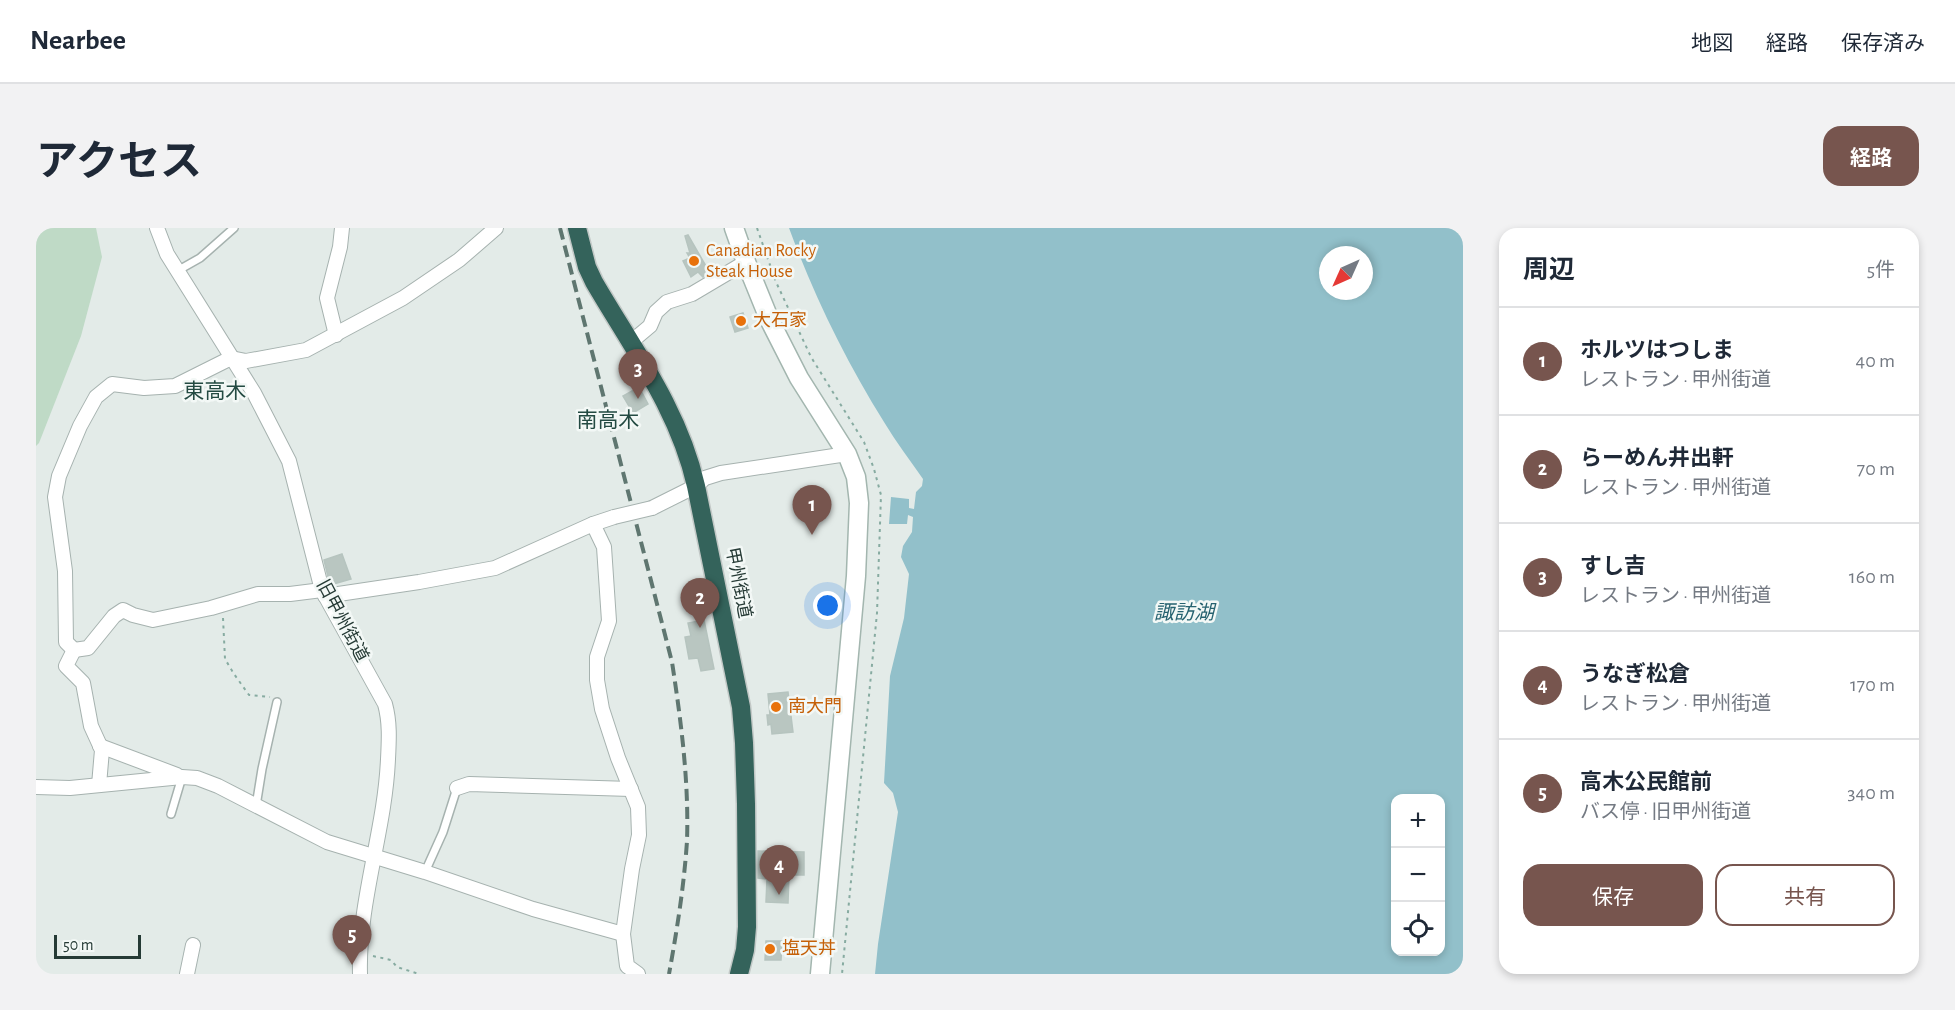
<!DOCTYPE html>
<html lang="ja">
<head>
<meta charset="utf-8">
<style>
	body { margin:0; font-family:"Alegreya Sans","Noto Sans JP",sans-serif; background:#f2f2f3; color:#1f2937 }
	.controls { position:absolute; right:18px; bottom:18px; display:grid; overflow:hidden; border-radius:12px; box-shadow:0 3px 9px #0003 }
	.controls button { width:54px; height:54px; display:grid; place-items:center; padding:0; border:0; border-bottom:2px solid #e0e1e3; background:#fff; color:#1f2937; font:30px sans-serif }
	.compass { position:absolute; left:1283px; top:18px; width:54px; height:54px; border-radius:50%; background:#fff; box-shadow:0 3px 9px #0003; rotate:225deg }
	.scale { position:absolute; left:18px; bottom:15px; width:87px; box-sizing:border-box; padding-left:6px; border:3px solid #253a35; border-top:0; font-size:16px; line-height:21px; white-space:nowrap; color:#253a35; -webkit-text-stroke:4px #f3f8f6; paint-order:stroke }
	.you { position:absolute; left:792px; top:378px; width:21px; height:21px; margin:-15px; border:4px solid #fff; border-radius:50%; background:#1a73e8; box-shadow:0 0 0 9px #1a73e833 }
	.badge { display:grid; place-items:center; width:39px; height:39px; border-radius:50%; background:#77554e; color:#fff; font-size:20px; font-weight:700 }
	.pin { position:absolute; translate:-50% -50px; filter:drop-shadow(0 2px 3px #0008) }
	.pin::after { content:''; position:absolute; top:32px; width:21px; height:18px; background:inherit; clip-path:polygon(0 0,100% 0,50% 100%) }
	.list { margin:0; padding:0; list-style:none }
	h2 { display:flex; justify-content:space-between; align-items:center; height:78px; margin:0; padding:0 24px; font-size:26px }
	h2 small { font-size:20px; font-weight:400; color:#747a83 }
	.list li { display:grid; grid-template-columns:39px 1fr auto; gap:18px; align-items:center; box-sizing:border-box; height:108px; padding:0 24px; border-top:2px solid #e0e1e3 }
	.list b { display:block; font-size:22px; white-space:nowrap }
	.list p { margin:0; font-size:20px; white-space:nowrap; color:#747a83 }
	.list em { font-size:20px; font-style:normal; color:#747a83 }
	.actions { display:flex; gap:12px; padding:18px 24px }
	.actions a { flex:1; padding:14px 0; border:2px solid #77554e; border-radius:18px; text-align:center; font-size:21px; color:#77554e }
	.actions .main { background:#77554e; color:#fff }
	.icon { flex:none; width:33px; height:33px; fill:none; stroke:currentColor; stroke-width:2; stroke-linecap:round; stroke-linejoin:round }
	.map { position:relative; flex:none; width:1427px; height:746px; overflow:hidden; border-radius:18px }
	header { display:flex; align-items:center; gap:36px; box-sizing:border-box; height:84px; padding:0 30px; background:#fff; border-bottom:2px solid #e0e1e3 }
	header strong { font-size:28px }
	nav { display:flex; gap:33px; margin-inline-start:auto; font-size:21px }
	.intro { display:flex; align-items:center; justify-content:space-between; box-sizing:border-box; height:144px; padding:0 36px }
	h1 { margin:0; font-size:42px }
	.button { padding:15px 27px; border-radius:18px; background:#77554e; color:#fff; font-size:21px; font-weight:700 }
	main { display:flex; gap:36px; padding:0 36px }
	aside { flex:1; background:#fff; border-radius:18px; box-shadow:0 3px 9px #0003 }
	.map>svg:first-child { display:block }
</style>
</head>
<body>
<header>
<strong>Nearbee</strong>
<nav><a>地図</a><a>経路</a><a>保存済み</a></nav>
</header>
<div class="intro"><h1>アクセス</h1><a class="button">経路</a></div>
<main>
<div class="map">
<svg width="1427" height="746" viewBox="0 0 1427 746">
	<rect width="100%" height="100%" fill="#e3ebe8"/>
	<path fill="#bfdac6" d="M 0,0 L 60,0 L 66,29 L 45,108 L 3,215 L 0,218 Z"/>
	<path fill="#92c0ca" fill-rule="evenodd" d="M 753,0 L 1427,0 L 1427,746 L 839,746 L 842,716 L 862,584 L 857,565 L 848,555 L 854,448 L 868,390 L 873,346 L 865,329 L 867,318 L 876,304 L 877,289 L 872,287 L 871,296 L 853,296 L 855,269 L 873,271 L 873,280 L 878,281 L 880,264 L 886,258 L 887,251 C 874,232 860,214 848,194 C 810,133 778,68 753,0 ZM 1292,27 L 1328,27 L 1328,63 L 1292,63 ZM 1360,570 L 1404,570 L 1404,724 L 1360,724 Z"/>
	<g fill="#b9c6c1" stroke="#b6c4bf" stroke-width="1.5">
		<path d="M 652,7 L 674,45 L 667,49 L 662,44 L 655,49 L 647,33 L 654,30 L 651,25 L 654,25 L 649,8 Z"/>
		<path d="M 707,85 L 712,100 L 699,104 L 694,89 Z"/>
		<path d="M 603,159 L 612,176 L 597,185 L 587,168 Z"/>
		<path d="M 306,326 L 315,351 L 294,357 L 288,332 Z"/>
		<path d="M 668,392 L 678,441 L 665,443 L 662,430 L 653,431 L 649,409 L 655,408 L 652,395 Z"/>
		<path d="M 752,464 L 757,504 L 736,506 L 735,496 L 732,497 L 731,487 L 734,487 L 732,466 Z"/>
		<path d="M 722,623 L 768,624 L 768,647 L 753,647 L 752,675 L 730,674 L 731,651 L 722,650 Z"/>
		<path d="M 730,713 L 746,713 L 745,732 L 729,732 Z"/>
	</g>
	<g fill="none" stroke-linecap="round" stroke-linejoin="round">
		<g stroke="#a6b2af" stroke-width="10">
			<g id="lane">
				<path d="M 141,43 L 164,30 L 198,0"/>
				<path d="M 220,578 L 226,541 L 241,474"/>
				<path d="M 135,586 L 146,549"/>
				<path d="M 389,644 L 407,604 L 421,560"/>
			</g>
		</g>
		<g stroke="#a6b2af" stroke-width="16">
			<g id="street">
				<path d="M 121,0 L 131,26 L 218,165 L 253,233 L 286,362 L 349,476 C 354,494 353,512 352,531 C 349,603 322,673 324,746"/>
				<path d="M 300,107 L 291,70 L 304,19 L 306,0"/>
				<path d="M 595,114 L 614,98 L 620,84 L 631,74 L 656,66 L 710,34"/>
				<path d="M 616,280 L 660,258 L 669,250 L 685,245 L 811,226"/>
				<path d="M 557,296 L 568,319 L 573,393 L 561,429 L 561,452 L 566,481 L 582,530 L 602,579 L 603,607 L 596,641 L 587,706 L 591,738 L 602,746"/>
				<path d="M 289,368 L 383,354 L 459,340 L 557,296 L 578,289"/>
				<path d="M 38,422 L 30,414 L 29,343 L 19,269 L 23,248 L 44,198 L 60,169 L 76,156 L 108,160 L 139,158 L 195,130 L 210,133 L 270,122 L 367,70 L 423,32 L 460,0"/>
				<path d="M 38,422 L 52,420 L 78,388 L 87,382 L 97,387 L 117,392 L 175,380 L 222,366 L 254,366 L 286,362"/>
				<path d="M 38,422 L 30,438 L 47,455 L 55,498 L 66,522 L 63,557"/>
				<path d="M 64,518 L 141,547"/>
				<path d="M 0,559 L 34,560 L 146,549 L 161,550 L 182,558 L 291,614 L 389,644 L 497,681 L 587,706"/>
				<path d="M 421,560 L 433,556 L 595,561"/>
				<path d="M 151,746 L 157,717"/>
			</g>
		</g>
		<g stroke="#a3b6af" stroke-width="21">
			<path id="secondary" d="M 698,0 L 710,34 L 734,93 L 763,150 L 811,226 L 820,249 L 823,275 L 820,348 L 784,746"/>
		</g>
		<g stroke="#c2c8c6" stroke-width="21">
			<path id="highway" d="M 541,0 L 551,39 L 558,54 C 597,121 643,182 660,258 L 705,479 L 708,515 L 710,576 L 711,699 L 709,722 L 703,746"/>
		</g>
		<g stroke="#87aba1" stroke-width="2" stroke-dasharray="3 4.5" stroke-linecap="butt">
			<path d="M 721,0 L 740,54 L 775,129 L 828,214 L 838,241 L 845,267 L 841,385 L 806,746"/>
			<path d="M 187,390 L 189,431 L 198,446 L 213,467 L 234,469"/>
			<path d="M 337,728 L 355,732 L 361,739 L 383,746"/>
		</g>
		<use href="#lane" stroke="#fff" stroke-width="7"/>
		<use href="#street" stroke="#fff" stroke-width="14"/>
		<use href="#secondary" stroke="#fff" stroke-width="18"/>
		<use href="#highway" stroke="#34635b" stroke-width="18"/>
		<path stroke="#5f7670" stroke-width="4" stroke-dasharray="12 6" stroke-linecap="butt" d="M 524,0 L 636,434 C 645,493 653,553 651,613 C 648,658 641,702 633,746"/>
		<g stroke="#a6b2af" stroke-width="16" stroke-linecap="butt">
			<path id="street-bridge" d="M 578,289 L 616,280"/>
		</g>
		<use href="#street-bridge" stroke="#fff" stroke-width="14"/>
	</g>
	<g fill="#e8710a" stroke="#f3f8f6" stroke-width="2">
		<circle cx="658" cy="33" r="6"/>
		<circle cx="705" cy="93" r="6"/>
		<circle cx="740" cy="479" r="6"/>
		<circle cx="734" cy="721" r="6"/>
	</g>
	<g text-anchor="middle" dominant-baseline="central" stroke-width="5" stroke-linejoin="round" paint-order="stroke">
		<g font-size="18" fill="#c56008" stroke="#f3f8f6" text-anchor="start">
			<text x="670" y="23">Canadian Rocky<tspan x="670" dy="21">Steak House</tspan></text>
			<text x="717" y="93">大石家</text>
			<text x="752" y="479">南大門</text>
			<text x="746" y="721">塩天丼</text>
		</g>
		<g font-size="18" fill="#253a35" stroke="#f3f8f6">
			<text transform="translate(702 355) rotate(79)">甲州街道</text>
			<text transform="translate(306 393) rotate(62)">旧甲州街道</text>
		</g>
		<g font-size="20" font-style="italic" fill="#266270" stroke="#f3f8f6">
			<text x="1148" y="385">諏訪湖</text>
		</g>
		<g font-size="21" fill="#234a42" stroke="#f3f8f6">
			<text x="179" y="163">東高木</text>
			<text x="572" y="192">南高木</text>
		</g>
	</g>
</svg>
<div class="controls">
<button>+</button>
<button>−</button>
<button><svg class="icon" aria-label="locate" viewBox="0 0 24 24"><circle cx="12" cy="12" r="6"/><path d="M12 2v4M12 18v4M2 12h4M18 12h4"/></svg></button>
</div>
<svg class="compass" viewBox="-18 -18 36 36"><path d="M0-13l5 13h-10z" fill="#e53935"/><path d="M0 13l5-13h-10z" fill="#747a83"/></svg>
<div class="scale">50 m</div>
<div class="you"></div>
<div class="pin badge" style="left:776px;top:307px">1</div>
<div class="pin badge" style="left:664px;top:400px">2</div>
<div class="pin badge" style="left:602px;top:171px">3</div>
<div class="pin badge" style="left:743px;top:667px">4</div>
<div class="pin badge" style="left:316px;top:737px">5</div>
</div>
<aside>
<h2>周辺<small>5件</small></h2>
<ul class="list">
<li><span class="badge">1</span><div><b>ホルツはつしま</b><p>レストラン · 甲州街道</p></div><em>40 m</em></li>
<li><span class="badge">2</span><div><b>らーめん井出軒</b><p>レストラン · 甲州街道</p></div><em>70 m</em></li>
<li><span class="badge">3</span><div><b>すし吉</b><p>レストラン · 甲州街道</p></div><em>160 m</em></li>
<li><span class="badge">4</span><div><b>うなぎ松倉</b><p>レストラン · 甲州街道</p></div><em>170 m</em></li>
<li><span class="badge">5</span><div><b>高木公民館前</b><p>バス停 · 旧甲州街道</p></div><em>340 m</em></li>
</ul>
<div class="actions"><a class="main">保存</a><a>共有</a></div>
</aside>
</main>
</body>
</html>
